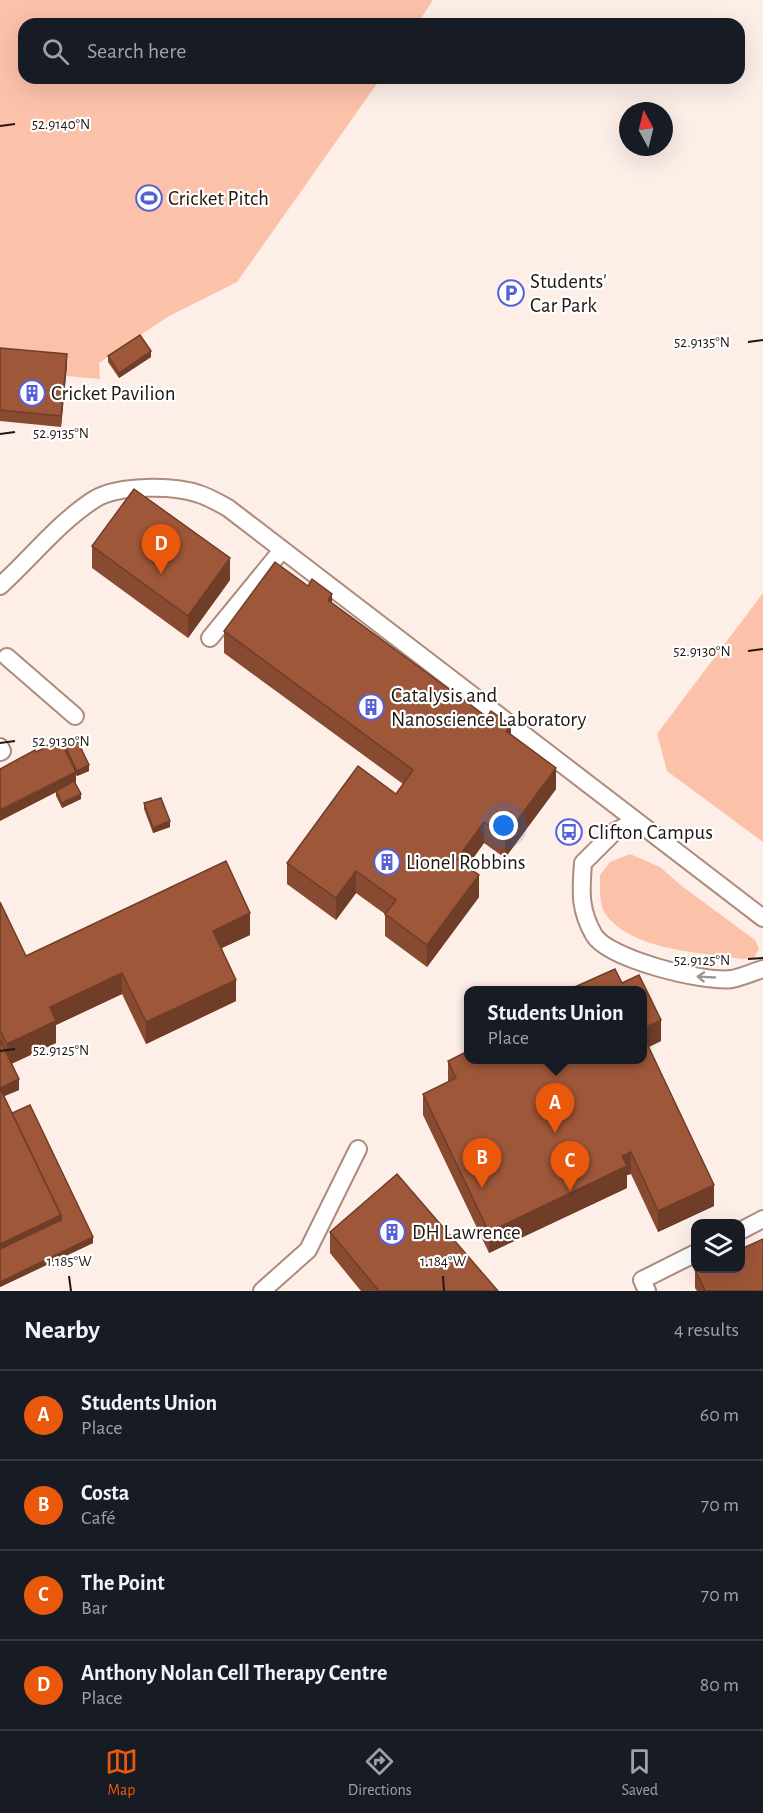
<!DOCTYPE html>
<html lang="en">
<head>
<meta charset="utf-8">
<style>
	body { margin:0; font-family:"Alegreya Sans",sans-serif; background:#20242c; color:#f1f3f6 }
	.controls { position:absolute; right:18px; bottom:18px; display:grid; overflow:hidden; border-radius:12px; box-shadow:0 6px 24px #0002 }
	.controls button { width:54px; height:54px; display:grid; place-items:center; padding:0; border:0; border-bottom:2px solid #363941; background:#171b24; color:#f1f3f6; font:30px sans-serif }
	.compass { position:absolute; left:619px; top:102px; width:54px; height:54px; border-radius:50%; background:#171b24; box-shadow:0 6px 24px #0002; rotate:353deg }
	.you { position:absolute; left:504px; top:826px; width:21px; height:21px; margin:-15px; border:4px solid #fff; border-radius:50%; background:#1a73e8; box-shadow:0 0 0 9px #1a73e833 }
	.badge { display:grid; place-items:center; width:39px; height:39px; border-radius:50%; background:#ea580c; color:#fff; font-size:20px; font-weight:700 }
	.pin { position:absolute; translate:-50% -50px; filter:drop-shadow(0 2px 3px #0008) }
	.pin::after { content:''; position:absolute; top:32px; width:21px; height:18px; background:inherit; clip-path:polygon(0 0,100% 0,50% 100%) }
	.popup { position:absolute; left:464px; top:986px; width:183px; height:78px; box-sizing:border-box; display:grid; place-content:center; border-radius:12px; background:#171b24; filter:drop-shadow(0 2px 4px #0005); font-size:20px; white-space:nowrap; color:#9ea1a6 }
	.popup b { font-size:22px; color:#f1f3f6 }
	.popup::after { content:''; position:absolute; left:50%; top:100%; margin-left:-12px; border:12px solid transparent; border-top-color:#171b24 }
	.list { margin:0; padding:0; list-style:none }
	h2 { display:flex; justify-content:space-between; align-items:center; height:78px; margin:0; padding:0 24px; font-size:26px }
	h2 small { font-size:20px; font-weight:400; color:#9ea1a6 }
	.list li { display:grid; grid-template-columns:39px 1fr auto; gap:18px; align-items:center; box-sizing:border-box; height:90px; padding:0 24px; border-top:2px solid #363941 }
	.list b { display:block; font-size:22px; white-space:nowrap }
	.list p { margin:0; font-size:20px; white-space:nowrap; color:#9ea1a6 }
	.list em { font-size:20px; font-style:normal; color:#9ea1a6 }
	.icon { flex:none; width:33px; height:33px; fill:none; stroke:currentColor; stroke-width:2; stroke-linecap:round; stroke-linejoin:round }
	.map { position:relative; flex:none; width:763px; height:1291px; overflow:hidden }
	.search { position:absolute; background:#171b24; box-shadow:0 6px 24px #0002; left:18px; right:18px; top:18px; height:66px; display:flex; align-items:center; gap:15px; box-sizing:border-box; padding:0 21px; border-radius:18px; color:#9ea1a6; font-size:22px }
	.sheet { height:438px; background:#171b24 }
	nav { display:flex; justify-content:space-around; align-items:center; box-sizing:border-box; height:84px; border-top:2px solid #363941; background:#171b24; font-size:16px; color:#9ea1a6 }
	nav a { display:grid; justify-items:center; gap:3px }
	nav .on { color:#ea580c }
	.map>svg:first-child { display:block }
</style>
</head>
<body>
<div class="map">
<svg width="763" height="1291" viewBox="0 0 763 1291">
	<rect width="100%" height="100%" fill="#feeee8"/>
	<g fill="#fcc1a9">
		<path d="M 0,0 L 433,0 L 417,24 L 24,24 L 24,78 L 381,78 L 237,282 L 169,316 L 99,363 L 100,379 L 0,370 Z"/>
		<path d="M 763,593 L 763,842 L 667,771 L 657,734 Z"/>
		<path d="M 630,854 L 660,867 L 683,887 L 755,940 L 759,949 L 754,958 L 742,959 C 699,952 630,951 604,912 C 599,903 600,885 600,875 L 610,862 Z"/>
	</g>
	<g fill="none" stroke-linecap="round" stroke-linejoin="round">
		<g stroke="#ad8b7d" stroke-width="20">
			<g id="service">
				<path d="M 0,586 C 31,558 60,521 95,499 C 118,485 174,485 199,494 C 209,497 219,503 228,508 L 763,918"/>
				<path d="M 210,638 L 282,550"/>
				<path d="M 7,657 L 75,716"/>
				<path d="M 0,747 L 2,751 L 0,752"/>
				<path d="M 636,821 L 614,832 L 583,863 C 581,891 579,909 594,935 C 608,959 704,983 732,979 C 742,977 753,972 763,969"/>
				<path d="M 740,1231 L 763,1219"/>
				<path d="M 262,1291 L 308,1250 L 358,1149"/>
				<path d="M 647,1291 L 642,1280 L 696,1253"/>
			</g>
		</g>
		<use href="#service" stroke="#fff" stroke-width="16"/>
	</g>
	<g fill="#884b31">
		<path d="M 0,348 L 67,365 L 61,427 L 0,421 Z"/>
		<path d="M 108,356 L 151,357 L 119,378 L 108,362 Z"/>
		<path d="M 92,546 L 230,580 L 188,638 L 92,568 Z"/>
		<path d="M 332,603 L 511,735 L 556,789 L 505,858 L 484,843 L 467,867 L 479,897 L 427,967 L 385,936 L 385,914 L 356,893 L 336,920 L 287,884 L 287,863 L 396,794 L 403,784 L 224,653 L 224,631 Z"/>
		<path d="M 66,748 L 89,771 L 77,776 L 76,775 L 76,782 L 75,783 L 81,799 L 62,808 L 56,796 L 56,792 L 36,752 L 66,752 Z"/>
		<path d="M 144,803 L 170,827 L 153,833 L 144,809 Z"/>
		<path d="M 0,902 L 26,956 L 250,935 L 222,948 L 236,1001 L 146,1044 L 122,994 L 56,1025 L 56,1043 L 11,1064 L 19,1090 L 4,1096 L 12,1113 L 93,1243 L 0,1287 Z"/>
		<path d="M 622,983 L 661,1041 L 649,1047 L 714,1206 L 658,1232 L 631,1174 L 627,1175 L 627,1188 L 489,1253 L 423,1115 L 423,1094 L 448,1082 L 448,1061 Z"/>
		<path d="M 330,1232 L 498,1291 L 361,1291 L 330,1253 Z"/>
		<path d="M 695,1270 L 763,1291 L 697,1291 L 695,1288 Z"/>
	</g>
	<g fill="#6f3d28">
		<path d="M 151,351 L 151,357 L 119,378 L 119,373 Z"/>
		<path d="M 67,354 L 67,365 L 61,427 L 61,416 Z"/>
		<path d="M 230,558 L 230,580 L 188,638 L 188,616 Z"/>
		<path d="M 332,594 L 332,615 L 328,600 Z"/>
		<path d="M 511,725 L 511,747 L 506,731 Z"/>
		<path d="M 89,765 L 89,771 L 77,776 L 77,771 Z"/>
		<path d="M 556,768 L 556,789 L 505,858 L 505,837 Z"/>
		<path d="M 76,772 L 76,782 L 0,821 L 0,810 Z"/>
		<path d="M 81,794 L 81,799 L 62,808 L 62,803 Z"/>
		<path d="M 170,821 L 170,827 L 153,833 L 153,828 Z"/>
		<path d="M 484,822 L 484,843 L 457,880 L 457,859 Z"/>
		<path d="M 356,871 L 356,893 L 336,920 L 336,898 Z"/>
		<path d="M 479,875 L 479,897 L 427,967 L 427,945 Z"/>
		<path d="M 250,913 L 250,935 L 213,952 L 213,931 Z"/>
		<path d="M 122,973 L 122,994 L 56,1025 L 56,1043 L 7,1066 L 7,1044 L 50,1007 Z"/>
		<path d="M 236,980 L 236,1001 L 146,1044 L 146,1022 Z"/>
		<path d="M 661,1020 L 661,1041 L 642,1050 L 642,1029 Z"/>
		<path d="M 19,1079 L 19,1090 L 0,1098 L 0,1088 Z"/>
		<path d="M 631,1152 L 631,1174 L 627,1175 L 627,1188 L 489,1253 L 489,1232 L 622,1156 Z"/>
		<path d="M 714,1185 L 714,1206 L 658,1232 L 658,1211 Z"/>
		<path d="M 61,1215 L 61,1225 L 0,1254 L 0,1244 Z"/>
		<path d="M 93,1237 L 93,1243 L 0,1287 L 0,1282 Z"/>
	</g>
	<g fill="#9e5739" stroke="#6f3d28" stroke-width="1.5">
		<path d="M 140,335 L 151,351 L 119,373 L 108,356 Z"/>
		<path d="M 0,348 L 67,354 L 61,416 L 0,410 Z"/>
		<path d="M 134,489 L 230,558 L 188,616 L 92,546 Z"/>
		<path d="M 275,562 L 308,586 L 312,579 L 332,594 L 328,600 L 487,717 L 491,711 L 511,725 L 506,731 L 556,768 L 505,837 L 484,822 L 457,859 L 479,875 L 427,945 L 385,914 L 396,900 L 356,871 L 336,898 L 287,863 L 358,766 L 396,794 L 413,770 L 224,631 Z"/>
		<path d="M 60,740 L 76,772 L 0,810 L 0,769 L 35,750 L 36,752 Z"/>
		<path d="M 78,742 L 89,765 L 77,771 L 66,748 Z"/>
		<path d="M 74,781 L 81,794 L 62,803 L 56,791 Z"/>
		<path d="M 161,798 L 170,821 L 153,828 L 144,803 Z"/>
		<path d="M 226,861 L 250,913 L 213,931 L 236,980 L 146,1022 L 122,973 L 50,1007 L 56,1021 L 7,1044 L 0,1030 L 0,902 L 26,956 Z"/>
		<path d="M 615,969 L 622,983 L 639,975 L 661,1020 L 642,1029 L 642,990 L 568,990 Z"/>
		<path d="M 642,1033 L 714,1185 L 658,1211 L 631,1152 L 622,1156 L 627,1166 L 489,1232 L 423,1094 L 456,1078 L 448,1061 L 468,1051 L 468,1059 L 642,1059 Z"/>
		<path d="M 0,1040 L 19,1079 L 0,1088 L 61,1215 L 0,1244 Z"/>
		<path d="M 30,1105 L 93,1237 L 0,1282 L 0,1249 L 61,1220 L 61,1215 L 12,1113 Z"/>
		<path d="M 397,1174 L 498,1291 L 379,1291 L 330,1232 Z"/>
		<path d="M 763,1239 L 763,1291 L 703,1291 L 705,1290 L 695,1270 L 700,1269 L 741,1269 L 741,1249 Z"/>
	</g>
	<defs><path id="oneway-shaft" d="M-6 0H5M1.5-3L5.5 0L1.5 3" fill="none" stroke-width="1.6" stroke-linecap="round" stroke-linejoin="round" transform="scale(1.5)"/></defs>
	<use stroke="#9c9794" href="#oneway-shaft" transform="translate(706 977) rotate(-177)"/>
	<path fill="none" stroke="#231711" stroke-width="2" d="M 0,126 L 15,124M 748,342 L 763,340M 0,434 L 15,432M 748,651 L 763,649M 0,743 L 15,741M 748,959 L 763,958M 0,1051 L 15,1049M 69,1276 L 71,1291M 443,1276 L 444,1291"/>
	<defs>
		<g id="stadium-ring" transform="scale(1.35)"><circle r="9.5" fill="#fff" stroke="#5660d7" stroke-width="1.5"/><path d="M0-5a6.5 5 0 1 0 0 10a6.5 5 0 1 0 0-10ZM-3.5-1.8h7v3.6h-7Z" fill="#5660d7"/></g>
		<g id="parking-ring" transform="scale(1.35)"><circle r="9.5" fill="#fff" stroke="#5660d7" stroke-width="1.5"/><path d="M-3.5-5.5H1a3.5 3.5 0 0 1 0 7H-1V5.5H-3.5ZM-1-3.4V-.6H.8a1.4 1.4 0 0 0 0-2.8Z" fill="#5660d7"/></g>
		<g id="building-ring" transform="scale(1.35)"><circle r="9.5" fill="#fff" stroke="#5660d7" stroke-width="1.5"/><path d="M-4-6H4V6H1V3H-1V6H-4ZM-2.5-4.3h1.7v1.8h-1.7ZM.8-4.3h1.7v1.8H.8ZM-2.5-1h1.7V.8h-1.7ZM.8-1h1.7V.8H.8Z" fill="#5660d7"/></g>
		<g id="bus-ring" transform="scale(1.35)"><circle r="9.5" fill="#fff" stroke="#5660d7" stroke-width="1.5"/><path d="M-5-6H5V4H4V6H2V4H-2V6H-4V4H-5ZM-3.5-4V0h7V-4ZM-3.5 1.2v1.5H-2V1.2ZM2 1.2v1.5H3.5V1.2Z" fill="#5660d7"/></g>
	</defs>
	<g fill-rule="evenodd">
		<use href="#stadium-ring" x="149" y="198"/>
		<use href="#parking-ring" x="511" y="293"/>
		<use href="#building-ring" x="32" y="393"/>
		<use href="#building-ring" x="371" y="707"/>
		<use href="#bus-ring" x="569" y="832"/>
		<use href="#building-ring" x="387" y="862"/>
		<use href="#building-ring" x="392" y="1232"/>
	</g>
	<g text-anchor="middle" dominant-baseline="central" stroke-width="4.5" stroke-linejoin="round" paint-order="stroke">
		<g font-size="21" fill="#231711" stroke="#fff" text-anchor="start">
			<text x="168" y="198">Cricket Pitch</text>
			<text x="530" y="281">Students'<tspan x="530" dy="24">Car Park</tspan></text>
			<text x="51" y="393">Cricket Pavilion</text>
			<text x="391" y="695">Catalysis and<tspan x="391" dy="24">Nanoscience Laboratory</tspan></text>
			<text x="588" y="832">Clifton Campus</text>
			<text x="406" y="862">Lionel Robbins</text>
			<text x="412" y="1232">DH Lawrence</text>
		</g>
	</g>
	<g font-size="15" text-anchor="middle" fill="#231711" stroke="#fff" stroke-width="4.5" stroke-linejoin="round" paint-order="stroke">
		<text x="61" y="129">52.9140°N</text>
		<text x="702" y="347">52.9135°N</text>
		<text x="61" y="438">52.9135°N</text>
		<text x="702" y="656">52.9130°N</text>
		<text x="61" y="746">52.9130°N</text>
		<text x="702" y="965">52.9125°N</text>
		<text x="61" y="1055">52.9125°N</text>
		<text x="69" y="1266">1.185°W</text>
		<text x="443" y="1266">1.184°W</text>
	</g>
</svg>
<div class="controls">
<button><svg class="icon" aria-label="layers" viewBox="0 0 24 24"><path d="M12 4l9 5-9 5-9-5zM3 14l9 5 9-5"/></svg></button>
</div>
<svg class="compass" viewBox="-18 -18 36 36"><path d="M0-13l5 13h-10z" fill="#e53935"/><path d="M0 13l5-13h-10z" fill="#9ea1a6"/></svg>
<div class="you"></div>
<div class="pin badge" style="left:555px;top:1133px">A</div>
<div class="popup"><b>Students Union</b>Place</div>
<div class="pin badge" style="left:482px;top:1188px">B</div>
<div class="pin badge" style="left:570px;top:1191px">C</div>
<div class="pin badge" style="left:161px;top:574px">D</div>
<div class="search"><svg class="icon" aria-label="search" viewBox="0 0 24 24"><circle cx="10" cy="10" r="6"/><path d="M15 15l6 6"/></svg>Search here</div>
</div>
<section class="sheet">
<h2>Nearby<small>4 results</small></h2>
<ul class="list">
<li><span class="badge">A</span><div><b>Students Union</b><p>Place</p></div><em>60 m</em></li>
<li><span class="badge">B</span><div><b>Costa</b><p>Café</p></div><em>70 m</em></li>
<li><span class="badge">C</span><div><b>The Point</b><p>Bar</p></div><em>70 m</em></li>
<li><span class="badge">D</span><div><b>Anthony Nolan Cell Therapy Centre</b><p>Place</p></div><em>80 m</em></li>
</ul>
</section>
<nav>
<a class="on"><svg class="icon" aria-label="map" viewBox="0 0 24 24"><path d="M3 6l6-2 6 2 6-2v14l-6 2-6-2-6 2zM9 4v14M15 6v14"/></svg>Map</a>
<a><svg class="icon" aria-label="directions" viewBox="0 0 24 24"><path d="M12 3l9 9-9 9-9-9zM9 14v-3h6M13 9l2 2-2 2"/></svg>Directions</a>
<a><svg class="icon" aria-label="saved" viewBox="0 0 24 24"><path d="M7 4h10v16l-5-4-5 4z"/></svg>Saved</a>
</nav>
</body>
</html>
